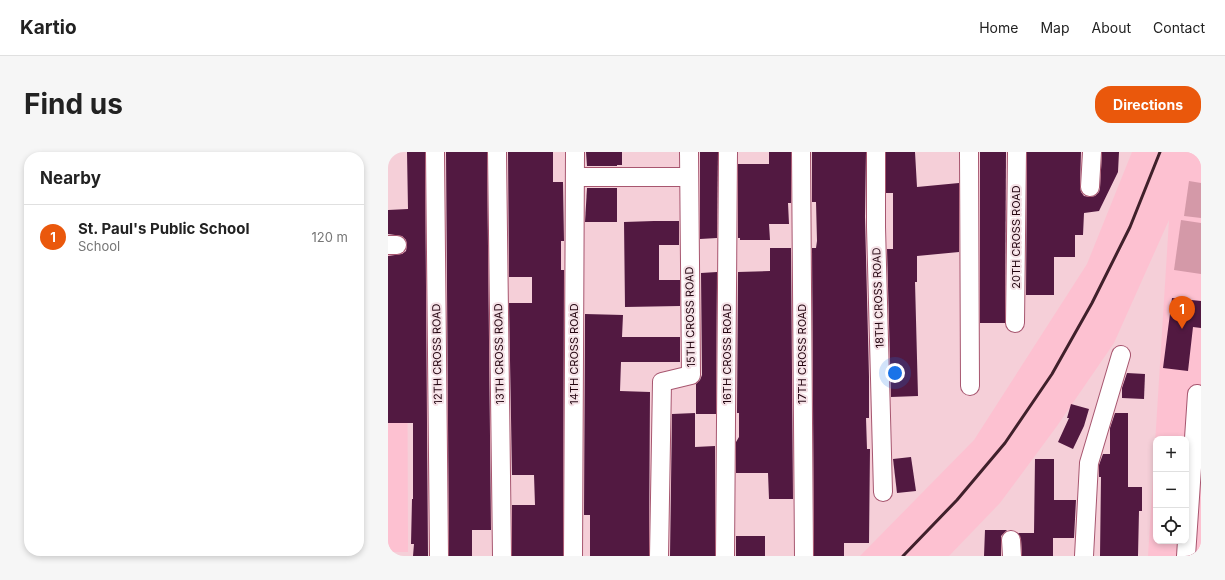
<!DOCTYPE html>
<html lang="en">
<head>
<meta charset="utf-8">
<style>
	body { margin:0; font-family:Inter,sans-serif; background:#f6f6f6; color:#222 }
	.controls { position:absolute; right:12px; bottom:12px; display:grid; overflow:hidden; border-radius:8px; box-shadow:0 2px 6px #0003 }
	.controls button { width:36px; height:36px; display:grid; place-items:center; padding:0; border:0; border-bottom:1px solid #e0e0e0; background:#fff; color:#222; font:20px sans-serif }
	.you { position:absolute; left:507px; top:221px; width:14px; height:14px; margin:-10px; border:3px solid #fff; border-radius:50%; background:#1a73e8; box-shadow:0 0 0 6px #1a73e833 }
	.badge { display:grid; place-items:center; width:26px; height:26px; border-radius:50%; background:#ea580c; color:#fff; font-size:13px; font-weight:700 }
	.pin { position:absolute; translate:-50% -33px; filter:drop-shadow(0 1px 2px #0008) }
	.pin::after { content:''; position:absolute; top:21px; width:14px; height:12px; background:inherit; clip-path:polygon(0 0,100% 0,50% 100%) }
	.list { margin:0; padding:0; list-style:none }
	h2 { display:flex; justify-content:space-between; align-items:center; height:52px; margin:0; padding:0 16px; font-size:17px }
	h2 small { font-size:13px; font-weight:400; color:#767676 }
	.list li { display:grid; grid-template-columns:26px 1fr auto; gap:12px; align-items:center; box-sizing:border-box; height:64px; padding:0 16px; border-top:1px solid #e0e0e0 }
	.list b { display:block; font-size:15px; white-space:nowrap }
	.list p { margin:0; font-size:13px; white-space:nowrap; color:#767676 }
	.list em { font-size:13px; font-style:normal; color:#767676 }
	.icon { flex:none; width:22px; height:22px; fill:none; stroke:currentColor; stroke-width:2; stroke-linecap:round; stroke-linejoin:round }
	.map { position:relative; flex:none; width:813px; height:404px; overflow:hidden; border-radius:16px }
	header { display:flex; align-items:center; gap:24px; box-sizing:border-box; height:56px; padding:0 20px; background:#fff; border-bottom:1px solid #e0e0e0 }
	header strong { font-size:19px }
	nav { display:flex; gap:22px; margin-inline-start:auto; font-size:14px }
	.intro { display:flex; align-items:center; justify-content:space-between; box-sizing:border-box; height:96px; padding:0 24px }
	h1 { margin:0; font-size:28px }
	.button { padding:10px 18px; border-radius:16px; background:#ea580c; color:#fff; font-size:14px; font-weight:700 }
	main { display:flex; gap:24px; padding:0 24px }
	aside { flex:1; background:#fff; border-radius:16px; box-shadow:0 2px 6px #0003 }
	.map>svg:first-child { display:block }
</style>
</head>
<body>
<header>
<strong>Kartio</strong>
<nav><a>Home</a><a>Map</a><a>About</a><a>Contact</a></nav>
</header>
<div class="intro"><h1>Find us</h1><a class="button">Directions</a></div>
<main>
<aside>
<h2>Nearby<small></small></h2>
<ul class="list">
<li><span class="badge">1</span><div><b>St. Paul's Public School</b><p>School</p></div><em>120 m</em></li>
</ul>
</aside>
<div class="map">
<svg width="813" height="404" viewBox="0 0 813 404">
	<rect width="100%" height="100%" fill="#f5cfd8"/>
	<g fill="#fdc1d1" fill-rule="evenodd">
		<path d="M 744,0 L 813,0 L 813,404 L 760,404 L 781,68 L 726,191 L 669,274 L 612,351 L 561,404 L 472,404 L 586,288 L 699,112 ZM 768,287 L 798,287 L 798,389 L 768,389 Z"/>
		<path d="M 0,100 L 19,100 L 20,400 L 0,400 Z"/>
	</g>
	<g fill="#d499a8">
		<path d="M 801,29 L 813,31 L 813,66 L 796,64 Z"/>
		<path d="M 793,68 L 813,71 L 813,122 L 786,118 Z"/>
	</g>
	<g fill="#521941">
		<path d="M 19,0 L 37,0 L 40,404 L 25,404 L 26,392 L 23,392 L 24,347 L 25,347 L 25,271 L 0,271 L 0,104 L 14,102 L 18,99 L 19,93 L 18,88 L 14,84 L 0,82 L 0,58 L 20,57 Z"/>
		<path d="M 58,0 L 99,0 L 103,378 L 84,378 L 84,404 L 61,404 Z"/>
		<path d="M 120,0 L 165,0 L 165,30 L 175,30 L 176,89 L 173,89 L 173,118 L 176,118 L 175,404 L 124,404 L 124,353 L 147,353 L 146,323 L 124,323 L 121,151 L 144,151 L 144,125 L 121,125 Z"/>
		<path d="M 198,0 L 234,0 L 234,13 L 229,13 L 229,14 L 199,14 Z"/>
		<path d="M 312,0 L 330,0 L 329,86 L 312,87 Z"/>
		<path d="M 381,0 L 403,0 L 403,51 L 400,51 L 401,72 L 381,72 L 382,88 L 352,88 L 352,86 L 350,86 L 350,12 L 381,12 Z"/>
		<path d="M 424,0 L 478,0 L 477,65 L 481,225 L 481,266 L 478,266 L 479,297 L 482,297 L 481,391 L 456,391 L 456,404 L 426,404 L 424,96 L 428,96 L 429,89 L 428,50 L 424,50 Z"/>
		<path d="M 498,0 L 527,0 L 529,35 L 571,31 L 571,100 L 529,104 L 529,130 L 527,130 L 530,244 L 503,245 L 499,97 L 505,97 L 505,41 L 498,41 Z"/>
		<path d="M 592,0 L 618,0 L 617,171 L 592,171 Z"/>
		<path d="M 639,0 L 693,0 L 692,35 L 693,40 L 696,44 L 702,45 L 707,44 L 711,40 L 712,36 L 714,0 L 731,0 L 730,20 L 711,59 L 696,61 L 695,83 L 687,83 L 687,105 L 666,105 L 666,143 L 638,143 Z"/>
		<path d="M 199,36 L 229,36 L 229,70 L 197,70 Z"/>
		<path d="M 266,69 L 291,69 L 291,93 L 271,93 L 271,128 L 292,128 L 292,154 L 237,155 L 236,70 Z"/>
		<path d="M 382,96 L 403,96 L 405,347 L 381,347 L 380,321 L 348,321 L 348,290 L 351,285 L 351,261 L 349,261 L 350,120 L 382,119 Z"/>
		<path d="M 329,120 L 328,262 L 308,262 L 308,232 L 312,228 L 314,223 L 313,121 Z"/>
		<path d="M 784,146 L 813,149 L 813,176 L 805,175 L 800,219 L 775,216 Z"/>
		<path d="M 197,162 L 235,163 L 234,185 L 292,185 L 292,210 L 233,210 L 232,239 L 262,240 L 261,404 L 202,404 L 202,363 L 196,363 Z"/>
		<path d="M 739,221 L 757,222 L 756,247 L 734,246 L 734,236 Z"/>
		<path d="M 683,252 L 701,257 L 696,274 L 685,297 L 670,290 L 681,266 L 679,266 Z"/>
		<path d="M 307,261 L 307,295 L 327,294 L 327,404 L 282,404 L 284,262 Z"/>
		<path d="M 727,261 L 740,261 L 740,335 L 754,335 L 754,359 L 751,359 L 750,404 L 712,404 L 713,325 L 711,325 L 711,313 L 715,302 L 722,302 L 722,276 Z"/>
		<path d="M 523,305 L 528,339 L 509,341 L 505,307 Z"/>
		<path d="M 647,307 L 666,307 L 666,348 L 688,348 L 686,386 L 665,386 L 665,404 L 634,404 L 633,387 L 630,381 L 646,381 Z"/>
		<path d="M 597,378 L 619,378 L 613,384 L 613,404 L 596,404 Z"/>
		<rect x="348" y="384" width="29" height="20"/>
	</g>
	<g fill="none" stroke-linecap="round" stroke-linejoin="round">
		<g stroke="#a7566f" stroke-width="20">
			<g id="minor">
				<path d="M 47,0 L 51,404"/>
				<path d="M 109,0 L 114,404"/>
				<path d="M 413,0 L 416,404"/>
				<path d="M 488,0 L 488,75 L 495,340"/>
				<path d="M 581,0 L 582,234"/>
				<path d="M 188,25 L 301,25"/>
				<path d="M 702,35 L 704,0"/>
				<path d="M 0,93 L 9,93"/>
				<path d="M 627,171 L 629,0"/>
				<path d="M 623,388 L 624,404"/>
				<path d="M 185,404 L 187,0"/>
				<path d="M 271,404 L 274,230 L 303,223 L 301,0"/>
				<path d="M 337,404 L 340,0"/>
				<path d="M 696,404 L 701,311 L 733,203"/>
				<path d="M 798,404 L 809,242"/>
			</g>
		</g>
		<use href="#minor" stroke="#fff" stroke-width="18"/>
		<path stroke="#40202b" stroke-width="3" d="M 515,404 L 569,348 L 617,291 L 664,222 L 704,151 L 742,75 L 772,0"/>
	</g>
	<g text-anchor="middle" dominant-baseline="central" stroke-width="4" stroke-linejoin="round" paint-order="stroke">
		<g font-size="11" fill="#23040f" stroke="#f5e2e7">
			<text transform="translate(628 85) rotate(-90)">20TH CROSS ROAD</text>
			<text transform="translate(490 146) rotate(-92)">18TH CROSS ROAD</text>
			<text transform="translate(302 165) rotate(-91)">15TH CROSS ROAD</text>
			<text transform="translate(49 202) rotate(-91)">12TH CROSS ROAD</text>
			<text transform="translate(111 202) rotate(-91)">13TH CROSS ROAD</text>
			<text transform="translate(186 202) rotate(-90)">14TH CROSS ROAD</text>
			<text transform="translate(339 202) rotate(-90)">16TH CROSS ROAD</text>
			<text transform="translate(414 202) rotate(-90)">17TH CROSS ROAD</text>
		</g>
	</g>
</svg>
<div class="controls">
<button>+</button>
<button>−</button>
<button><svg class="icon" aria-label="locate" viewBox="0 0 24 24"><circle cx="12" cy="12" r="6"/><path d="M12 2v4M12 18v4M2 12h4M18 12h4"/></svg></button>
</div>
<div class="you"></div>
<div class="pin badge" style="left:794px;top:177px">1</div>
</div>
</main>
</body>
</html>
